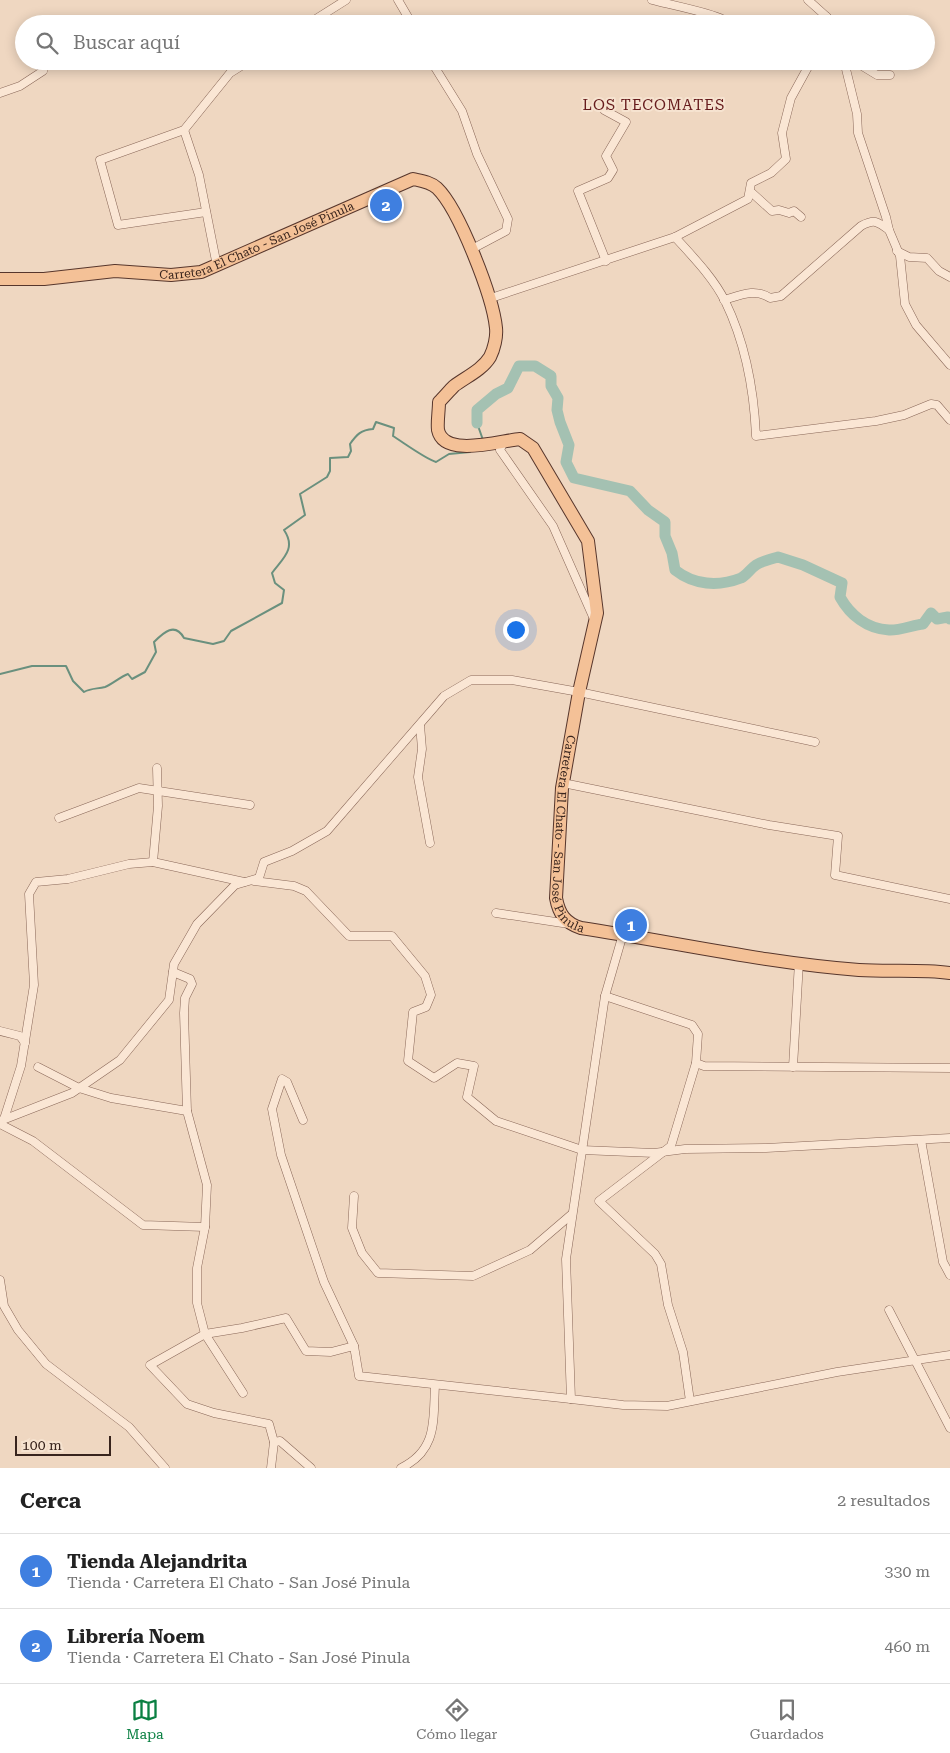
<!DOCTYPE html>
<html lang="es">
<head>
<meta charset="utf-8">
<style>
	body { margin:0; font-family:"Roboto Serif",serif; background:#f6f6f6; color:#222 }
	.scale { position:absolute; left:15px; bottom:12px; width:96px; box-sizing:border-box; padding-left:5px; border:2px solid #38241d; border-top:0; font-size:14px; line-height:18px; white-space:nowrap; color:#38241d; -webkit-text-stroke:4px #f6e3d0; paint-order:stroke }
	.you { position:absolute; left:515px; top:629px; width:18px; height:18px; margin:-12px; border:4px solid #fff; border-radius:50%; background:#1a73e8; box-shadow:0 0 0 8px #1a73e833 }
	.badge { display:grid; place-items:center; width:32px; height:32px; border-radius:50%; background:#0b8043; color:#fff; font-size:16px; font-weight:700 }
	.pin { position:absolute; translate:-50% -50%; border:2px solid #fff; box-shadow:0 1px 5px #0006 }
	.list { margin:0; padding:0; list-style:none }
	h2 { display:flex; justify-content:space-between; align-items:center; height:65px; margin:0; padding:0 20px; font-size:21px }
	h2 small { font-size:16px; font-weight:400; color:#767676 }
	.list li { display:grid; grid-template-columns:32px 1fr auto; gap:15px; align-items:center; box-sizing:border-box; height:75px; padding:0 20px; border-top:1px solid #e0e0e0 }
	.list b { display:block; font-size:19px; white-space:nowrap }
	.list p { margin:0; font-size:16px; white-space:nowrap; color:#767676 }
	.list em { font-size:16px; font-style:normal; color:#767676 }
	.icon { flex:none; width:28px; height:28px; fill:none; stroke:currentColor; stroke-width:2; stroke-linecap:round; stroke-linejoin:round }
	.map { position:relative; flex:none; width:950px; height:1468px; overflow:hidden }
	.search { position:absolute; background:#fff; box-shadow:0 2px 12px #0003; left:15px; right:15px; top:15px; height:55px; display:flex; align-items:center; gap:12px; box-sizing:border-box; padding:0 18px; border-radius:28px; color:#767676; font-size:19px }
	.sheet { height:215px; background:#fff }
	nav { display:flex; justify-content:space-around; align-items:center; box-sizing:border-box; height:70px; border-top:1px solid #e0e0e0; background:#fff; font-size:14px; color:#767676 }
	nav a { display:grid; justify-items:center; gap:2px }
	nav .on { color:#0b8043 }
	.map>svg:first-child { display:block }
</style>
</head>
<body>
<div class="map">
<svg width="950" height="1468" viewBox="0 0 950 1468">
	<rect width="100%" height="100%" fill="#efd7c1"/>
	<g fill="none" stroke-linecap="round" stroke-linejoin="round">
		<g stroke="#6a907e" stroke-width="2">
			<path d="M 477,423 L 483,440"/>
			<path d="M 0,674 L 32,666 L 66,666 L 73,681 L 84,692 C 91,688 97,689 105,687 C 111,685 120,677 128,674 L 132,679 L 145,672 L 156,652 L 154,642 C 164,632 175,622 184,638 L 213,644 L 224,641 L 231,631 L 282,603 L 284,590 L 275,583 L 272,573 C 282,559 297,549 284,530 L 305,515 L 300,494 L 327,477 L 330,471 L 330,458 L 348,457 L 351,451 L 350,444 C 357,434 361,430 373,429 L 376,422 L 394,428 L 393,436 C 404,443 426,459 436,462 L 449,454 L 470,452"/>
		</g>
		<path stroke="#a4c1b2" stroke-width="11" d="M 477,423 L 477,410 L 496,394 L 508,388 L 519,366 L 535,366 L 551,376 L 551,386 L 558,398 L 557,410 L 560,422 L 569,445 L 566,462 L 574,478 L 630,491 L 648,510 L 665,522 L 665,536 L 672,553 L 675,570 C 694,585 718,587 741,578 C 747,575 750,569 756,565 C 762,561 771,559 778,557 L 803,565 L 842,583 L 840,597 C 850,615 867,629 889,630 C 897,631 914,625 923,624 L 931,613 L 937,619 L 948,617 L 950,619"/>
		<g stroke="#896758" stroke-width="9">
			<g id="street">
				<path d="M 398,0 L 412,24"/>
				<path d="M 652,0 C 666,4 724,15 730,24"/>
				<path d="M 808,0 L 827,17 L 830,24"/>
				<path d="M 308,24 L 346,0"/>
				<path d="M 816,24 L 827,17"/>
				<path d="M 431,61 L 462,111 L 477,154 L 508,219 L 506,231 L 472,249"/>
				<path d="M 844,61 L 857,114 L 858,133 L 886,217 L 889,230 L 900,256 L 905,304 L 916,325 L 950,365"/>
				<path d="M 854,61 L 877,75 L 890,75"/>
				<path d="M 0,93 L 20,86 L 43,71"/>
				<path d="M 604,110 L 626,122 L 606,156 L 613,170 L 608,178 L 578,191 L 606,261"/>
				<path d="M 184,130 L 199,175 L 217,266"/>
				<path d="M 751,192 L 772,211 L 779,210 L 789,213 L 794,211 L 801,217"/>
				<path d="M 206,212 L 118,225 L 100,160 L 184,130 L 230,73 L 249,61"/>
				<path d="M 675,237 C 692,256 713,277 725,301 C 745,342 754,391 756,436 L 876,421 L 904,415 L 931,404 L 937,405 L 950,420"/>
				<path d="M 897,251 L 909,257 L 927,258 L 939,271 L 950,277"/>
				<path d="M 488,299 L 675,237 L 748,199 L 751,183 L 771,173 L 786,159 L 782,133 L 791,98 L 808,67 L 806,61"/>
				<path d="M 724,300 C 741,295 755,288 770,298 L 781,296 L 861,226 C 874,219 877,221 889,230"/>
				<path d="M 504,441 L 500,450 L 553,526 L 594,619"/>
				<path d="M 420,725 L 422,749 L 418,777 L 430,843"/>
				<path d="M 157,768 L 158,806 L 153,862 L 244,882"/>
				<path d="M 563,783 L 769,825 L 838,836 L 835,875 L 950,899"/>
				<path d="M 59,818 L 139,788 L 250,805"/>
				<path d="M 254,881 L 294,886 L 306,891 L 349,936 L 392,936 L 425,976 L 431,995 L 426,1007 L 413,1012 L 408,1061 L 434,1078 L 457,1063 L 474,1066 L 467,1097 L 496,1121 L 582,1150 L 654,1153 L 685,1149 L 766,1148 L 950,1138"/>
				<path d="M 496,913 L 569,924"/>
				<path d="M 623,934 L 605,996 L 566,1259 L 571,1399 L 623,1405 L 667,1406 L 837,1372 L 950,1355"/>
				<path d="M 173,972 L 190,979 L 192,984 L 185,998 L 184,1013 L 187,1111 L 207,1185 L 205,1227 L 197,1268 L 197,1303 L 205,1334 L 243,1393"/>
				<path d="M 605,996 L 692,1025 L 698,1034 L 696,1063 L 704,1066 L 950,1068"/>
				<path d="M 0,1031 L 20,1036 L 25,1043"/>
				<path d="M 38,1067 L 79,1088 L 111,1098 L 187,1111"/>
				<path d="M 793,1067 L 799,962"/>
				<path d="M 4,1119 L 21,1066 L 34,985 L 29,894 L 36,882 L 68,879 L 129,864 L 153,862"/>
				<path d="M 303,1120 L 287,1082 L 282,1079 L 272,1109 L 281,1155 L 324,1282 L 354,1346"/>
				<path d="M 0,1121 L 72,1093 L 120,1060 L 169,1000 L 174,964 L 197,924 L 235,885 L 259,878 L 264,862 L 292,851 L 327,831 L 444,696 L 471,680 L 512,680 L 579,692 L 815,742"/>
				<path d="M 0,1124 L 33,1141 L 143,1225 L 205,1227"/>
				<path d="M 921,1140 L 943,1262 L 950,1275"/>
				<path d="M 354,1196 L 352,1228 L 362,1253 L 378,1273 L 473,1276 L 530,1250 L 572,1214"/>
				<path d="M 0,1280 L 4,1306 L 18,1330 L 46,1364 L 129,1427 L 165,1468"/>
				<path d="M 889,1310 L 950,1428"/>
				<path d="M 690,1401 L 683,1352 L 668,1305 L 661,1264 L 655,1254 L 599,1201 L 671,1146 L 696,1063"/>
				<path d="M 274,1442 L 280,1441 L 311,1468"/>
				<path d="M 271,1468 L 274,1442 L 269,1424 L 214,1413 L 187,1404 L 150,1365 L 205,1334 L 242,1328 L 286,1318 L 306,1351 L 331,1352 L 354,1346 L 359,1376 L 571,1399"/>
				<path d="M 401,1468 C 438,1450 433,1420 435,1385"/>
			</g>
		</g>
		<g stroke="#57362c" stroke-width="14">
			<g id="primary">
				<path id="s1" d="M 0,279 L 44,279 L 115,271 L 171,275 L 201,272 L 413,179 C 422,181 430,182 437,188 C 459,209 493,297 496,328 C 497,337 494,349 490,357 C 482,370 466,377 454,386 C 449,391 444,397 439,402 C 439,411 437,422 438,430 C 444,458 499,441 520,439 L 533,448 L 588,541 L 597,613 L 579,692 L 562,788 L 556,898 C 559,914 565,923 581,928 C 674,942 766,963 859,970 C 889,972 920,969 950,973"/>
			</g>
		</g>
		<use href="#street" stroke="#fae6d4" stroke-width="8"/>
		<use href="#primary" stroke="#f4c197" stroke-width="12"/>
	</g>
	<g text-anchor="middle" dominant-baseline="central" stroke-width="4" stroke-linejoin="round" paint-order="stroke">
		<g font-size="12" fill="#38241d" stroke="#f6e3d0">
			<text stroke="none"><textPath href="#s1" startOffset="264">Carretera El Chato - San José Pinula</textPath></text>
			<text stroke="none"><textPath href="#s1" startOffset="1254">Carretera El Chato - San José Pinula</textPath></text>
		</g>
		<g font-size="15" letter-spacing="1" fill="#661b1c" stroke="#f6e3d0">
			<text x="654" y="105">LOS TECOMATES</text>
		</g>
	</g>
</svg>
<div class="scale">100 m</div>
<div class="you"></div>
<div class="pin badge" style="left:631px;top:925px;background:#3f7fe0">1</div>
<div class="pin badge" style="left:386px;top:205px;background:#3f7fe0">2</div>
<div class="search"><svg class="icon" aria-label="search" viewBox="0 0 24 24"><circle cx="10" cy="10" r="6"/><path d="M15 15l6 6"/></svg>Buscar aquí</div>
</div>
<section class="sheet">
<h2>Cerca<small>2 resultados</small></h2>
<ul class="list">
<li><span class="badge" style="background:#3f7fe0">1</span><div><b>Tienda Alejandrita</b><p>Tienda · Carretera El Chato - San José Pinula</p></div><em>330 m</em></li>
<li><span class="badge" style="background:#3f7fe0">2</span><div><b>Librería Noem</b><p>Tienda · Carretera El Chato - San José Pinula</p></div><em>460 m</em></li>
</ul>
</section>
<nav>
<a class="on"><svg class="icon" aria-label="map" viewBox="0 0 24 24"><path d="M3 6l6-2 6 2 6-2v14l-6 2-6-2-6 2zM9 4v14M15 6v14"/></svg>Mapa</a>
<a><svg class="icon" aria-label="directions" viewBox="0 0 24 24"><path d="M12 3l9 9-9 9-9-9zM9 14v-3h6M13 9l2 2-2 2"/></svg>Cómo llegar</a>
<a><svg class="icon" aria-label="saved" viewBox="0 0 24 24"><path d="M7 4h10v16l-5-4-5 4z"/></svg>Guardados</a>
</nav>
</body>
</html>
